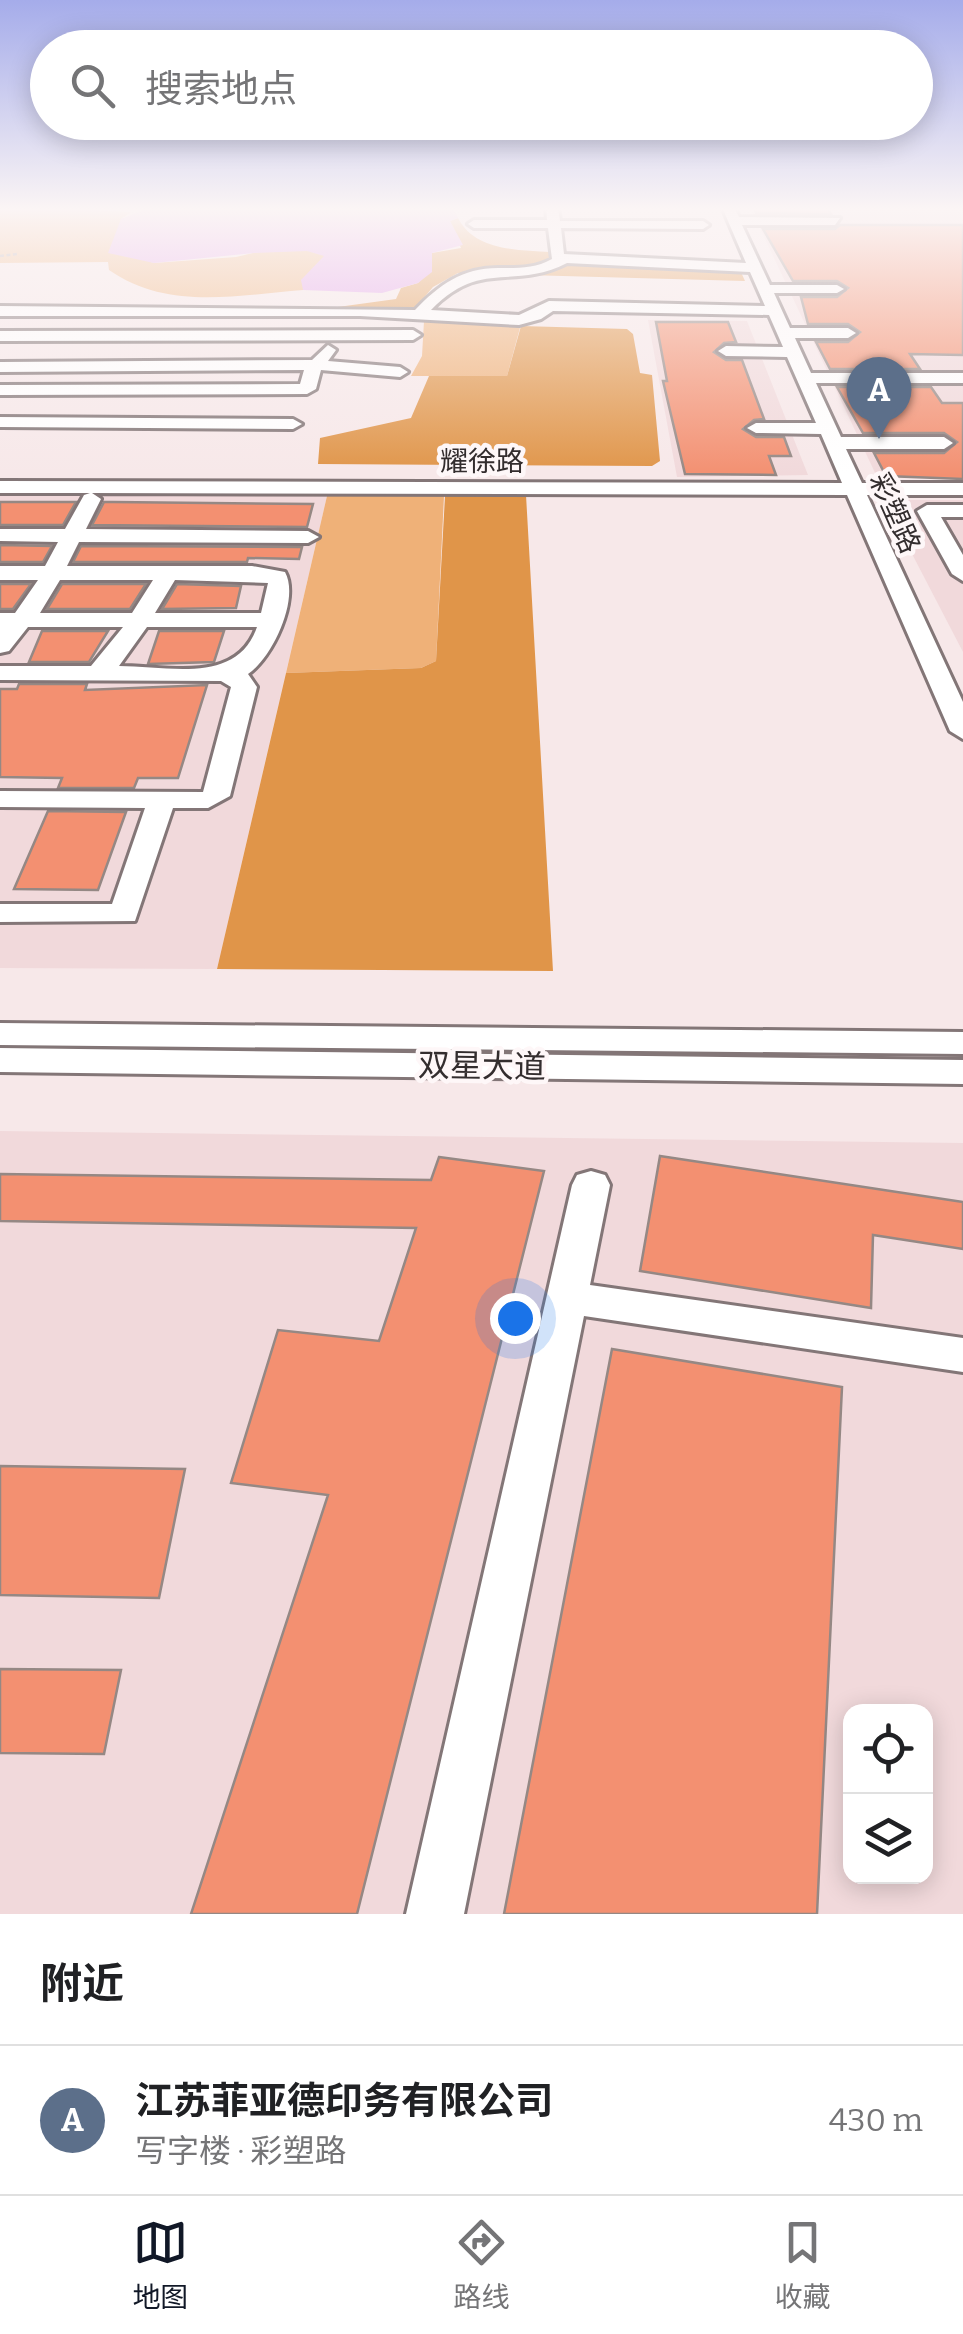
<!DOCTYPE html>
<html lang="zh">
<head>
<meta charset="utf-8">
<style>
	body { margin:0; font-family:Bitter,"Noto Sans SC",serif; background:#f2f2f2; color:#202124 }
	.controls { position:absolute; right:30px; bottom:30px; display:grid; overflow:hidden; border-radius:20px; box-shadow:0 5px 25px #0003 }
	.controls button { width:90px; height:90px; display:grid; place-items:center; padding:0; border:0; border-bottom:2px solid #e0e0e0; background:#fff; color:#202124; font:50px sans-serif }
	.you { position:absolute; left:515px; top:1318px; width:35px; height:35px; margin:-25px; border:8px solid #fff; border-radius:50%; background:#1a73e8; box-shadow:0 0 0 15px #1a73e833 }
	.badge { display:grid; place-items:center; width:65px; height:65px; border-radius:50%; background:#111827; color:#fff; font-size:32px; font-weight:700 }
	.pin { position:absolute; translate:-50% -82px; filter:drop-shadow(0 2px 5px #0008) }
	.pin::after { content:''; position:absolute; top:52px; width:35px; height:30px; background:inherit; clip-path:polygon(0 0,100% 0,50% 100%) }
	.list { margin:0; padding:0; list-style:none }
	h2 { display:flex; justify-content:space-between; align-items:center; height:130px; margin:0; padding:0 40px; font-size:42px }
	h2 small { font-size:32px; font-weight:400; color:#757577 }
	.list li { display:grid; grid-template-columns:65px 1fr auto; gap:30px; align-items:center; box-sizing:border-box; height:150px; padding:0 40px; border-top:2px solid #e0e0e0 }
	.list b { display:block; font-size:38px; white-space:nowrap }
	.list p { margin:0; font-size:32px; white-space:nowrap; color:#757577 }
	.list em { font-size:32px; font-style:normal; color:#757577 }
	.icon { flex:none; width:55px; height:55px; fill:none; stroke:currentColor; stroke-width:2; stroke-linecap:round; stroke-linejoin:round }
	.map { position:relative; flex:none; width:963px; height:1914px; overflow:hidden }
	.search { position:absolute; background:#fff; box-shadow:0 5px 25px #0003; left:30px; right:30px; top:30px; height:110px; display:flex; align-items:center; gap:25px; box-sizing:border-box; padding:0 35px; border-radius:55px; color:#757577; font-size:38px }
	.sheet { height:280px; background:#fff }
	nav { display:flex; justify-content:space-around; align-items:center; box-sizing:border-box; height:140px; border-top:2px solid #e0e0e0; background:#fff; font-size:28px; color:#757577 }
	nav a { display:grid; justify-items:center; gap:5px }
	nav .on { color:#111827 }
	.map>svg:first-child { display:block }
</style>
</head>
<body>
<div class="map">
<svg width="963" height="1914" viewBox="0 0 963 1914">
	<rect width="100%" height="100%" fill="#f7e8e9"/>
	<g fill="#f1d9db" fill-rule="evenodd">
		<path d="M 750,207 L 963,207 L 963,478 L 877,477 Z"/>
		<path d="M 648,320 L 747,321 L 808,475 L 677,477 Z"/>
		<path d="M 0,495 L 327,496 L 217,969 L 0,968 Z"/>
		<path d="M 884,500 L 963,500 L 963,652 Z"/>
		<path d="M 0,1131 L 963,1143 L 963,1914 L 0,1914 ZM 850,1712 L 926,1712 L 926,1876 L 850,1876 Z"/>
	</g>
	<g fill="#efb178">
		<path d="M 0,207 L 131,212 L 121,219 L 118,235 L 135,257 L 154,263 L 236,257 L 452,207 L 458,218 L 325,256 L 303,279 L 303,290 C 236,295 168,311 109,270 L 108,262 L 0,263 Z"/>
		<path d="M 424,321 L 521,324 L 507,376 L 411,376 L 422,356 Z"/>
		<path d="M 327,496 L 444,496 L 436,661 L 421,668 L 286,673 Z"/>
	</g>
	<g fill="#e09549">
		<path d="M 458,218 C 475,251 518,250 550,252 L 551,259 L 557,260 L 740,270 L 745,281 L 458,273 L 433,287 L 412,312 L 316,310 L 396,299 L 401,288 L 418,283 L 432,268 L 432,253 L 461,248 L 450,221 Z"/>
		<path d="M 521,326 L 627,329 L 633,334 L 640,373 L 652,375 L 660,461 L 652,466 L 318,464 L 320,438 L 411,418 L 429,376 L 507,376 Z"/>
		<path d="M 526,495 L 553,971 L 217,969 L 286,673 L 421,668 L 436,661 L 445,496 Z"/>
	</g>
	<path fill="#e29fec" d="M 151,207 L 452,207 L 458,218 L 450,221 L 463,245 L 432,253 L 432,272 L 418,283 L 382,293 L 303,290 L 301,280 L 324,256 L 307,251 L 254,253 L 154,263 L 108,253 L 121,219 Z"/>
	<g fill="#f39071" stroke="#958884" stroke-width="2.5">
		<path d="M 753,207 L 826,207 L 831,214 L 756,213 Z"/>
		<path d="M 840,225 L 963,225 L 963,355 L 910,354 L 920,369 L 830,369 L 816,342 L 848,342 L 860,332 L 848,324 L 808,324 L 801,297 L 837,297 L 848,288 L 837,281 L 793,281 L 763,229 L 835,229 Z"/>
		<path d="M 656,322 L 728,322 L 736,342 L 724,343 L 714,352 L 726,360 L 742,360 L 764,419 L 754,420 L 743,429 L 756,437 L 784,437 L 791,456 L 769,456 L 776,475 L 685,474 L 663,381 L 667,381 Z"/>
		<path d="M 837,387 L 931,387 L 942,403 L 963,403 L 963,479 L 886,476 L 874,453 L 944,453 L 957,442 L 944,433 L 863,433 Z"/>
		<path d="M 0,502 L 76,502 L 63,525 L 0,525 Z"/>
		<path d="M 104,502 L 113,502 L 313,504 L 307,527 L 92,525 Z"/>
		<path d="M 0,545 L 52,546 L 43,562 L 0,562 Z"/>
		<path d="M 81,546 L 302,547 L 299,559 L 248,558 L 247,562 L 73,562 Z"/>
		<path d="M 0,584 L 31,584 L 13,609 L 0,609 Z"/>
		<path d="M 62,584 L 146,584 L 130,609 L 47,609 Z"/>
		<path d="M 177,584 L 241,586 L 236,608 L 162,609 Z"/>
		<path d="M 42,631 L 108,631 L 89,662 L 29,662 Z"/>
		<path d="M 159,631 L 224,631 L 214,662 L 148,664 Z"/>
		<path d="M 19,684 L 87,684 L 85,690 L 207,685 L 178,778 L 138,778 L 134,788 L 58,788 L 62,778 L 0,777 L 0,689 L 17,689 Z"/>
		<path d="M 48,811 L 126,812 L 98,890 L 14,889 Z"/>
		<path d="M 660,1156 L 963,1202 L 963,1249 L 873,1235 L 871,1308 L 640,1271 Z"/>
		<path d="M 439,1157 L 544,1171 L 357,1914 L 191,1914 L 328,1495 L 231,1483 L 278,1330 L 379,1341 L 416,1228 L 0,1221 L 0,1174 L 431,1180 Z"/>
		<path d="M 612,1349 L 842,1387 L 817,1914 L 504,1914 Z"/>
		<path d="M 0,1466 L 185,1469 L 159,1598 L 0,1595 Z"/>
		<path d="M 0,1669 L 121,1670 L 104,1754 L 0,1753 Z"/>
	</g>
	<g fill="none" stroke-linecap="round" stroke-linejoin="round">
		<g stroke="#837677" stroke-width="6">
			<g id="minor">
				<path d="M 546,207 L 558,207 L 560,221 L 703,221 L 709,225 L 703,229 L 561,228 L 564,254 L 746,263 L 722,207 L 734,207 L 739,217 L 840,218 L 835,225 L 742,225 L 770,285 L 837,285 L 844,289 L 837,293 L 774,293 L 790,328 L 848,328 L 856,333 L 848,338 L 795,338 L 811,373 L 963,373 L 963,383 L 816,383 L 841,437 L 944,437 L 953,443 L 944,449 L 846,449 L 862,483 L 963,483 L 963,495 L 867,495 L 963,702 L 963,739 L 950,731 L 847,495 L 92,493 L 101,499 L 86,529 L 308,531 L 319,537 L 308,543 L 79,542 L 67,566 L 252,566 L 285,572 C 300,599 272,658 248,674 L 257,687 L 230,796 L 208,808 L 173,808 L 135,921 L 0,922 L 0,904 L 112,904 L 145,808 L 0,807 L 0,791 L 203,792 L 231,687 L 221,681 L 0,680 L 0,666 L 91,666 L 123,627 L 28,627 L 9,651 L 0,653 L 0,613 L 15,613 L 38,580 L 0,580 L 0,566 L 45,566 L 58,542 L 0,541 L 0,529 L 65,529 L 84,495 L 90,493 L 0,493 L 0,481 L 842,483 L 821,434 L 756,433 L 747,428 L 756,423 L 816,423 L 787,357 L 726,356 L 718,351 L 726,346 L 783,347 L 769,315 L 553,311 L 541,319 L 519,325 L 360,316 L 0,316 L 0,306 L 415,310 C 439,285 462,268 498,268 C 518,268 534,269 552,259 L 548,228 L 474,228 L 468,224 L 474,220 L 547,220 ZM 567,263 L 750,272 L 765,306 L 549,301 L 519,315 L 431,310 C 481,258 512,291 567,263 ZM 60,580 L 153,580 L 132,613 L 40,613 ZM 175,580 L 268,583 L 261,613 L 155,613 ZM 147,627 L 257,627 C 237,685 169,666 119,666 Z"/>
				<path d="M 0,331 L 413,330 L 421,335 L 413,340 L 0,341 Z"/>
				<path d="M 328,345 L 336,350 L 328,361 L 400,367 L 408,372 L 400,377 L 321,370 L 316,389 L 307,394 L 0,395 L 0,385 L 300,384 L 304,370 L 0,372 L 0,362 L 312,360 Z"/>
				<path d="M 0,417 L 293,419 L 302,424 L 293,429 L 0,427 Z"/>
				<path d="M 927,505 L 963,505 L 963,517 L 941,517 L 963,555 L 963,581 L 952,574 L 917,511 Z"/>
				<path d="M 0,1023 L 963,1032 L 963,1054 L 0,1045 Z"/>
				<path d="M 0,1048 L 963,1060 L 963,1084 L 0,1072 Z"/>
				<path d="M 591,1171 L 605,1175 L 610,1185 L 590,1285 L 963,1338 L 963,1372 L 584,1316 L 464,1914 L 406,1914 L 572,1185 L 577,1175 Z"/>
			</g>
		</g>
		<path stroke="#a89d9e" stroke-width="2.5" stroke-dasharray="4 2.5" stroke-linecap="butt" d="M 0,256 L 17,254"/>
		<use href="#minor" fill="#fff" fill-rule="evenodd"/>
	</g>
	<linearGradient id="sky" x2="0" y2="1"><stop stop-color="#a5acea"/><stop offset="0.44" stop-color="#fbf5f5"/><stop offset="1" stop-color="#fbf5f5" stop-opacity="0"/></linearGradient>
	<rect width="963" height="475" fill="url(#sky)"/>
	<g text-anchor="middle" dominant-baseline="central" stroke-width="9" stroke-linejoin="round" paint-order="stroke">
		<g font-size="28" fill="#332d2e" stroke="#fef7f8">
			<text x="482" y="461">耀徐路</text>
			<text transform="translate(895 513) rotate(66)">彩塑路</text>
		</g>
		<g font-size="32" fill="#332d2e" stroke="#fef7f8">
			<text transform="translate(482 1066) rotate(1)">双星大道</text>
		</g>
	</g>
</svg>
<div class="controls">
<button><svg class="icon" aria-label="locate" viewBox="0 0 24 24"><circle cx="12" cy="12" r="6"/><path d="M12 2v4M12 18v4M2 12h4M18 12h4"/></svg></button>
<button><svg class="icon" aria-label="layers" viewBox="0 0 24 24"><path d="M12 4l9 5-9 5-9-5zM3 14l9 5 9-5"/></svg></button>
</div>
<div class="you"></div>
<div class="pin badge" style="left:879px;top:439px;background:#5c6f8a">A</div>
<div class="search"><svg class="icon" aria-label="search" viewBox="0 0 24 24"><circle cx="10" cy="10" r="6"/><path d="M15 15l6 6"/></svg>搜索地点</div>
</div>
<section class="sheet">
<h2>附近<small></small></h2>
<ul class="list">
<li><span class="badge" style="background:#5c6f8a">A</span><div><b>江苏菲亚德印务有限公司</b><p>写字楼 · 彩塑路</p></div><em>430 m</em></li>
</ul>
</section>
<nav>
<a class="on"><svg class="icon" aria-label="map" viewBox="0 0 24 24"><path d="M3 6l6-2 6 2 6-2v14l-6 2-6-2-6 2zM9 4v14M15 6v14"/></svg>地图</a>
<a><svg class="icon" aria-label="directions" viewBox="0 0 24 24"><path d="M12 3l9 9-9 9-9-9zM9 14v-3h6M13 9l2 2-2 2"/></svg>路线</a>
<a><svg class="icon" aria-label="saved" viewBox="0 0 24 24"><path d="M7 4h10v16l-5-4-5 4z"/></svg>收藏</a>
</nav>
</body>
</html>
